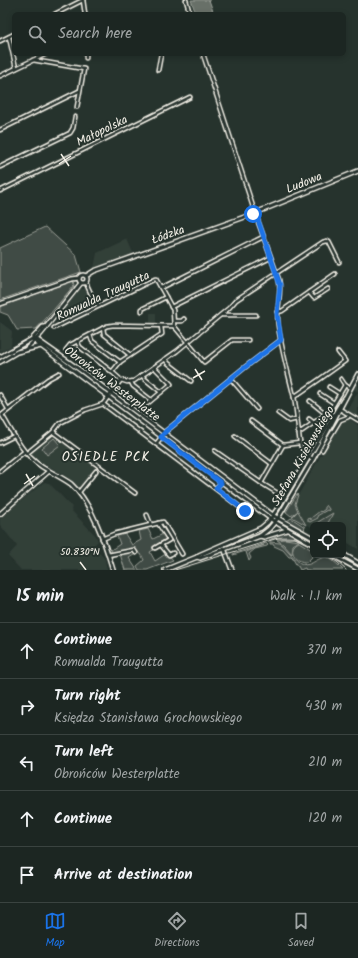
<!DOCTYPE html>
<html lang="en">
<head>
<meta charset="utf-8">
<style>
	body { margin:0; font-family:Kalam,sans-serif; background:#252e2a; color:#f1f3f6 }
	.controls { position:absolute; right:12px; bottom:12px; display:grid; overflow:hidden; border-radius:6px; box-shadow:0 2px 6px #0003 }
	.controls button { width:36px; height:36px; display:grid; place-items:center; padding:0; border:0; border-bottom:1px solid #3a4340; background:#1c2622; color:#f1f3f6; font:20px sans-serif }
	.stop { position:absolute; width:12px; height:12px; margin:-9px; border:3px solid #1a73e8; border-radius:50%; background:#fff }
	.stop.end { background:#1a73e8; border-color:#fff; box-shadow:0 1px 4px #0008 }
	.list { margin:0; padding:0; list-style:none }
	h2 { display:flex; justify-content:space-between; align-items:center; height:52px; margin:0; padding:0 16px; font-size:17px }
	h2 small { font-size:13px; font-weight:400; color:#a0a5a5 }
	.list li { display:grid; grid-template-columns:26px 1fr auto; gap:12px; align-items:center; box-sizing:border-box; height:56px; padding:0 16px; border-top:1px solid #3a4340 }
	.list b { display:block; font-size:15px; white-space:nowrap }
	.list p { margin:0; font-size:13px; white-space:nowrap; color:#a0a5a5 }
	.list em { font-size:13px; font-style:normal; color:#a0a5a5 }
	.icon { flex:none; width:22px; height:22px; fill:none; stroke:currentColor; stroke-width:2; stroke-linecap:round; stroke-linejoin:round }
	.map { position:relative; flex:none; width:358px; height:570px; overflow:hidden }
	.search { position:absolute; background:#1c2622; box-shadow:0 2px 6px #0003; left:12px; right:12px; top:12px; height:44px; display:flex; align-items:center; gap:10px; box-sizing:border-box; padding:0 14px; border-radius:6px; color:#a0a5a5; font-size:15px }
	.sheet { height:332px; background:#1c2622 }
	nav { display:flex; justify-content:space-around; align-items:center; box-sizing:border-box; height:56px; border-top:1px solid #3a4340; background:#1c2622; font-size:11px; color:#a0a5a5 }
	nav a { display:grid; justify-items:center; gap:2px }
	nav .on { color:#1a73e8 }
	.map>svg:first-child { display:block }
</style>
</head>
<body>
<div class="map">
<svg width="358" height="570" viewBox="0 0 358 570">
	<rect width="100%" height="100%" fill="#26332d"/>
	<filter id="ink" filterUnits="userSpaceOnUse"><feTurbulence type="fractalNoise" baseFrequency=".025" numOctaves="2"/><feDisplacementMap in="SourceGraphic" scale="8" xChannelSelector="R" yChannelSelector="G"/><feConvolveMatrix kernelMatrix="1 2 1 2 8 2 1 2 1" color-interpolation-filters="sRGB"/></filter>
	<g filter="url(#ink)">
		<g fill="#333f39">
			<path d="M 127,239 L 134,255 L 94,268 L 97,253 Z"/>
			<path d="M 80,289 L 87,289 L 96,304 L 95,306 L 60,323 L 57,319 Z"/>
			<rect x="150" y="313" width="6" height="11"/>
			<path d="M 0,322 L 12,331 L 11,346 L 0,352 Z"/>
			<path d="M 358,382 L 358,418 L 346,411 L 358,392 L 354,389 Z"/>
			<path d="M 348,418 L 358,425 L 358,549 L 343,540 L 343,525 L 313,525 L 313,528 L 288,513 L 340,422 Z"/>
			<path d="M 53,435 L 95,467 L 80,488 L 66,476 L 40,462 L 30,454 Z"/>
			<path d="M 44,482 L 49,483 L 72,507 L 71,510 L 96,536 L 98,541 L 93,546 L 105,559 L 107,570 L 21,570 L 8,556 L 17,546 L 0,525 L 0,518 Z"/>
		</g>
		<g fill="#414b45" stroke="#9a9e96">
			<path d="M 45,227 L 76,255 L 81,272 L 0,300 L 0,248 Z"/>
			<path d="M 73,281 L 74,285 L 50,314 L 36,329 L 17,330 L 8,315 L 0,312 L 0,307 Z"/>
			<path d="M 74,286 L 76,287 L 56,312 L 38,330 L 37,329 L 51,315 Z"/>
			<path d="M 54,438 L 60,445 L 47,455 L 42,448 Z"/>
			<path d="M 191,457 L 201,464 L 266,512 L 265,512 L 234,491 Z"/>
			<path d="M 298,495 L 295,504 L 298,511 L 291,516 L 286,512 L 297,494 Z"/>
			<path d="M 326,505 L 329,509 L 329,511 L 327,510 L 317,516 L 318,518 L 310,522 L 308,521 L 308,519 L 310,518 L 311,520 L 311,518 L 320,511 L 321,512 L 325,509 L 325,507 Z"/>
			<path d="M 298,511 L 306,525 L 292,517 Z"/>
			<path d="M 333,513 L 327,525 L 313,525 Z"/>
			<path d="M 291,518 L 305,527 L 304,530 L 286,522 Z"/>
			<path d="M 265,527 L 267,529 C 255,536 242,540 230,547 L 229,545 L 250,536 Z"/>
			<path d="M 148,529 L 153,539 L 163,534 L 166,539 L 154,546 L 155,549 L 150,552 L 155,561 L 167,553 L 173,560 L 147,570 L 139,570 L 137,566 L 144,560 L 141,554 L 137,553 L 129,558 L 137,570 L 125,570 L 120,554 L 113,556 L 111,550 L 120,544 L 117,536 L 125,534 L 132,545 L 141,540 L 139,531 Z"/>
			<path d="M 286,531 L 313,546 C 296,537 288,534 269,540 L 276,537 L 275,534 Z"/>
			<path d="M 285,539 L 299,541 L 293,545 L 292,554 L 283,544 L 277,540 Z"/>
			<path d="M 270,542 L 280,543 C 287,548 295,561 302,564 C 312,568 319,554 329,558 C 334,561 339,566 343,570 L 306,570 L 305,568 L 300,570 L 298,566 L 297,566 L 293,559 L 291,557 L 289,557 L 283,550 L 274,546 L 273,544 L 270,544 Z"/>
			<path d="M 299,542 L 312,550 L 312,557 L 307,562 C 295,563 286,548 299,542 Z"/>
			<path d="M 266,543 L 268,545 L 267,546 L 255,549 L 249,554 L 251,558 L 249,561 L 246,552 L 264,545 L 233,555 L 233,554 Z"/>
		</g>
		<path fill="#676f68" stroke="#9fa39b" d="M 191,0 L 209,0 L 214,14 L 196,14 Z"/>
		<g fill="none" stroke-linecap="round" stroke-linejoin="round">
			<g stroke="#f4f1e8" stroke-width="5.5">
				<g id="street">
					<path d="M 83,0 L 85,14"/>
					<path d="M 186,0 L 190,14"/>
					<path d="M 55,14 L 83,0"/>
					<path d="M 9,37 L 16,68"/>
					<path d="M 0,41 L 14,34"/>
					<path d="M 203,54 L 255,213 L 279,280 C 282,294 276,309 278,324 C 281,348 288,372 294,397 C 297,412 298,428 300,443 C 302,452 305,455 313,459"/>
					<path d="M 86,58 L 86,54"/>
					<path d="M 33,60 L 84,69 L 77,107"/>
					<path d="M 158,70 L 161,54"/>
					<path d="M 0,76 L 46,54"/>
					<path d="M 0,130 L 79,91"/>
					<path d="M 0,167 L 70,133 L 73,128 L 75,117"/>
					<path d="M 0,191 L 190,97"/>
					<path d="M 86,283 L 92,296 L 99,306"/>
					<path d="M 161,288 L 173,310 L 174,326 L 204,362 L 232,340 L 248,340"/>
					<path d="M 309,292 L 314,298 L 328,289"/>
					<path d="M 171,307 L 270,258"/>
					<path d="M 142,311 L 142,309 L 166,297"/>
					<path d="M 277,312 L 282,311 L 335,274"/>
					<path d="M 222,315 L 256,315"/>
					<path d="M 174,321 L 182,321 L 184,319"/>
					<path d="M 54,328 L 155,279 L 156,279 L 161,288 L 263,237"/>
					<path d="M 103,328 L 104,334 L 130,355"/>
					<path d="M 90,335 L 92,341 L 120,362"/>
					<path d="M 77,341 L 80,347 L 112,372"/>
					<path d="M 66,350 L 70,345 L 107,326 L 114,325 L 174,326"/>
					<path d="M 165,359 L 168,363 L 191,381"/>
					<path d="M 142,375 L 145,379 L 161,392"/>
					<path d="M 231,379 L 257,409"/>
					<path d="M 341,379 L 345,385"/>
					<path d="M 121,380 L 112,372 L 120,362 L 162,334 L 161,326"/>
					<path d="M 131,382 L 133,386 L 151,400"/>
					<path d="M 329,387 L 340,394"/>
					<path d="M 320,394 L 334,403"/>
					<path d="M 0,395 L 8,409"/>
					<path d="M 294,397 L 320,379 L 345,361 L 338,352"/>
					<path d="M 310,401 L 326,414"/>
					<path d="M 147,404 L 171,384 L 154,367"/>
					<path d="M 338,408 L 358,420"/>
					<path d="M 278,413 L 289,421 L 297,419"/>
					<path d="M 309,419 L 314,423"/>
					<path d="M 251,421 L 283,445"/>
					<path d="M 53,432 L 135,493"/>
					<path d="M 298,432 L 302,431 L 329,412 L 345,385 L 350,388"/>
					<path d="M 235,436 L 272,464"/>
					<path d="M 0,443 L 14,436"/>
					<path d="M 156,444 L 166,431 L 244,368 L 281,340"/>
					<path d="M 322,450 L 340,420 L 348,417 L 349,415"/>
					<path d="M 215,451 L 261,483 L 279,494"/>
					<path d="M 26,454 L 53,432 L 60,423 L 85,410 L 103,404"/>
					<path d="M 0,471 L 24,452"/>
					<path d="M 49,471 C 24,458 16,438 2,415 L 48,379 L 59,373"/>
					<path d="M 261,483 L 283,445 L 300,443"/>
					<path d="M 216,488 L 221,483"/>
					<path d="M 79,492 L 96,471"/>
					<path d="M 245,511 L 103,404 L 121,380 L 127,382 L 134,381 L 177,351 L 229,308 L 236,300 L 323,242 L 327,241 L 329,242 L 339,262"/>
					<path d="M 147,515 L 151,525"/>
					<path d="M 102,539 L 114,534 L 163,522 L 182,554"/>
					<path d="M 161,545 L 169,555 L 173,553"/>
					<path d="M 155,548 L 169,540 L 158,523"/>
					<path d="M 108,555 L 134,550 L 136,553"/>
				</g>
			</g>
			<g stroke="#f4f1e8" stroke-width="6">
				<g id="secondary">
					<circle cx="83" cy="279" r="4"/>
					<path d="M 86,276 L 94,271 L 253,214 L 358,171"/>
					<path d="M 0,304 L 72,279 L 79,278"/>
					<path d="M 46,327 L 43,327 L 32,339 L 41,346 L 275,522 L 313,544"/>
					<path d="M 25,350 L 41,346"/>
					<path d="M 0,357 L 32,339 L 36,339 L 83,372 L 274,516 L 313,538"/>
					<path d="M 0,362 L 17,352 L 25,350 L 41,334 L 45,329 L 46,327 L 81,283"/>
					<path d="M 0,514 L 49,471 C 56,475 64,479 71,484 C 92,503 105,543 113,570"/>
					<path d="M 260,536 L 264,537 L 287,530"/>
					<path d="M 224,548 L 232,570"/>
					<path d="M 343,554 L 358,563"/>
					<path d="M 332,555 L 358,569"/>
					<path d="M 197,557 L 199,555 L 261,528 L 268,522 L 278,508 L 343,400 L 345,398"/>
					<path d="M 165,570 L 197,557 L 200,558 L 260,536 L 269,529 L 278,518 L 313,459 L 358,374"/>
				</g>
			</g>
			<use href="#street" stroke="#26332d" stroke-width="2.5"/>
			<use href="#secondary" stroke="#26332d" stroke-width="3"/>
			<g stroke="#f4f1e8" stroke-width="1">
				<path d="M 325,555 L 337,562 L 346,570"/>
				<path d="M 175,570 L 278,538 L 295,538 L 313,547"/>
			</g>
		</g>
	</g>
	<g fill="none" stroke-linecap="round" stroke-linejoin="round" filter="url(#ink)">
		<path stroke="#1a73e8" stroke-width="5" d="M 245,511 L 216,488 L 221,483 L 161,437 L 166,431 L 244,368 L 281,340 L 277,314 L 280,285 L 256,214 L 255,213 L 253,214"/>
	</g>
	<path fill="none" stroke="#f4f1e8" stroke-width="1.5" d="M 61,154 L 69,166M 59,164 L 71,156M 195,369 L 202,380M 193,378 L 205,371M 26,474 L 33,486M 24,484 L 35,476M 80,562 L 86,570"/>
	<g text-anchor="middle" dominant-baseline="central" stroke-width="4" stroke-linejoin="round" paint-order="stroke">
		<g font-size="12" fill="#f4f1e8" stroke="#26332d">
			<text transform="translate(102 131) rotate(-26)">Małopolska</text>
			<text transform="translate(304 183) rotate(-22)">Ludowa</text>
			<text transform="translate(168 235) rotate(-20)">Łódzka</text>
			<text transform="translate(103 296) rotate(-25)">Romualda Traugutta</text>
			<text transform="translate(112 384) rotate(37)">Obrońców Westerplatte</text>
			<text transform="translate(303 456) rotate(-60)">Stefana Kisielewskiego</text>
		</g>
		<g font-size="13" letter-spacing="1" fill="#f4f1e8" stroke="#26332d">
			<text x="106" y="457">OSIEDLE PCK</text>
		</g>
	</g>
	<g font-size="10" text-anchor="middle" fill="#f4f1e8" stroke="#26332d" stroke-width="4" stroke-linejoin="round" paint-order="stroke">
		<text x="80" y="555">50.830°N</text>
	</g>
</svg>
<div class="controls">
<button><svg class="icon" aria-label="locate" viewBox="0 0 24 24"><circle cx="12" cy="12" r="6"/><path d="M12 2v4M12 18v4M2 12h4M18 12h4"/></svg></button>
</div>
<div class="stop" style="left:253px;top:214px"></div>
<div class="stop end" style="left:245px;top:511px"></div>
<div class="search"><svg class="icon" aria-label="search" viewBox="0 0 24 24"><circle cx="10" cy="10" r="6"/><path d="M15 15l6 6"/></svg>Search here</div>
</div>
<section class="sheet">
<h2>15 min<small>Walk · 1.1 km</small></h2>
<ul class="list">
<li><svg class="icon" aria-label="ahead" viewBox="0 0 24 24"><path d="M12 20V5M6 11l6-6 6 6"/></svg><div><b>Continue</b><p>Romualda Traugutta</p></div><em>370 m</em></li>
<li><svg class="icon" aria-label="right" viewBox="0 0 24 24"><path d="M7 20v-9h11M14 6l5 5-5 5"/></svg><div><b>Turn right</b><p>Księdza Stanisława Grochowskiego</p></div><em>430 m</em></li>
<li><svg class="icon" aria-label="left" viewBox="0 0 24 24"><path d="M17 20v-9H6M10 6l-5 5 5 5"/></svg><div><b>Turn left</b><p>Obrońców Westerplatte</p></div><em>210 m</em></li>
<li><svg class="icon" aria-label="ahead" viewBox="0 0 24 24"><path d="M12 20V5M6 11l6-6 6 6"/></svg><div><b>Continue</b></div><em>120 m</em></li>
<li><svg class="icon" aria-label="arrive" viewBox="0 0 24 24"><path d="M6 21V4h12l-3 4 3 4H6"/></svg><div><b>Arrive at destination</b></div></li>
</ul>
</section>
<nav>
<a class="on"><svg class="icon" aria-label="map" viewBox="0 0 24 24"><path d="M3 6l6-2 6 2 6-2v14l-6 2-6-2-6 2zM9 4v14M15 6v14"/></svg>Map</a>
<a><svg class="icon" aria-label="directions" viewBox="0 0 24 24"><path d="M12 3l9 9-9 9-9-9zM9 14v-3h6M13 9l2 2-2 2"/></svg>Directions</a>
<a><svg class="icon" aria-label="saved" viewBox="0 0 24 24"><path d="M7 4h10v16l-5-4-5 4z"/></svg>Saved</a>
</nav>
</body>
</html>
